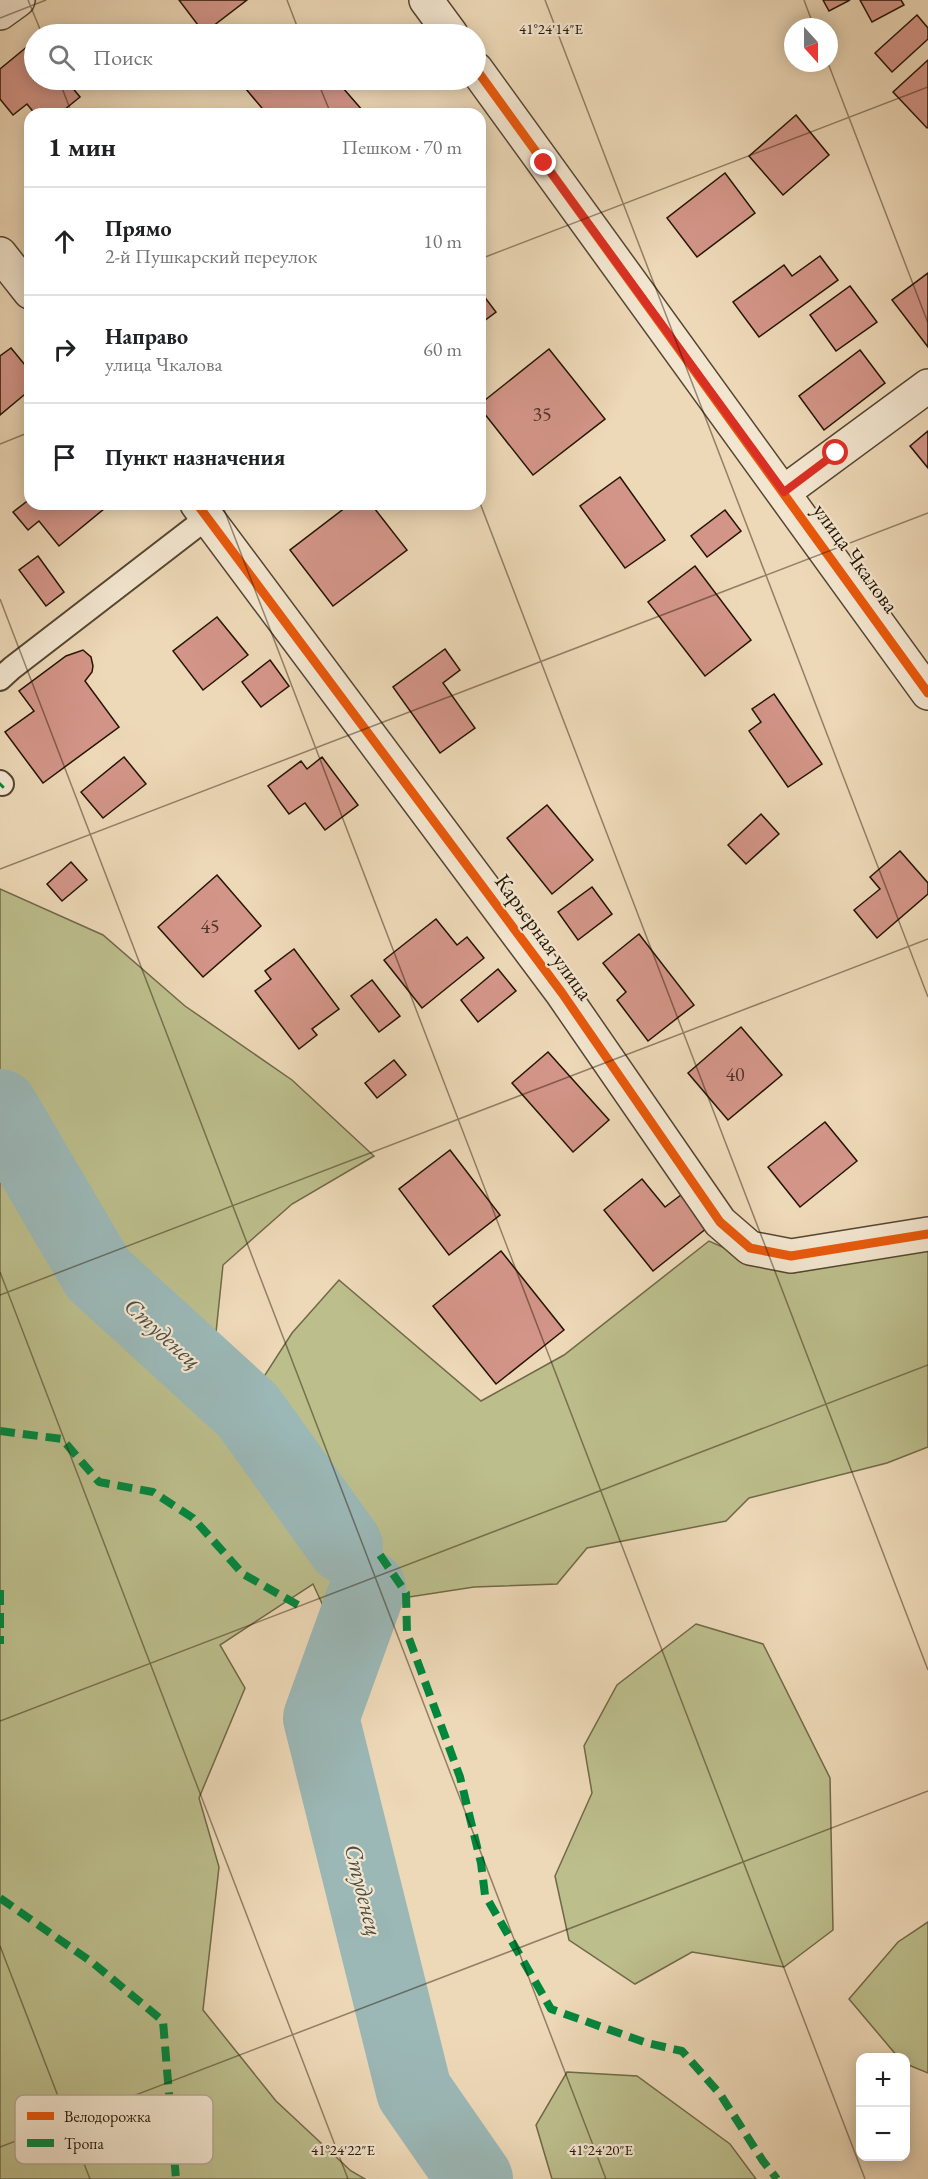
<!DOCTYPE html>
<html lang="ru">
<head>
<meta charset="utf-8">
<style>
	body { margin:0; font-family:"EB Garamond",serif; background:#f2f2f2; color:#202124 }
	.controls { position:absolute; right:18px; bottom:18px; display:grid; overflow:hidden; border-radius:12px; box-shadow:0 3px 15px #0003 }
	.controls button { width:54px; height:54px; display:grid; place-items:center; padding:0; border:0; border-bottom:2px solid #e0e0e0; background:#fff; color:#202124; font:30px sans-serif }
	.compass { position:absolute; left:784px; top:18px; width:54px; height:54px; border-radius:50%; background:#fff; box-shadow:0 3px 15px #0003; rotate:159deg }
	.stop { position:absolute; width:18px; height:18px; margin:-14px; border:4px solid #d93025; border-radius:50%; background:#fff }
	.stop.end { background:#d93025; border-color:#fff; box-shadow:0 2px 6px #0008 }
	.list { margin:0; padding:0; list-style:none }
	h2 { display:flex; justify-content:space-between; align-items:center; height:78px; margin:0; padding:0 24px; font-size:26px }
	h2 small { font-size:20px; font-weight:400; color:#757577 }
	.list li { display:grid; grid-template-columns:39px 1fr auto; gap:18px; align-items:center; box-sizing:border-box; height:108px; padding:0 24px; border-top:2px solid #e0e0e0 }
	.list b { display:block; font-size:22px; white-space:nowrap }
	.list p { margin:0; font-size:20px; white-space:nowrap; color:#757577 }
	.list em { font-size:20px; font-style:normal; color:#757577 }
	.icon { flex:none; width:33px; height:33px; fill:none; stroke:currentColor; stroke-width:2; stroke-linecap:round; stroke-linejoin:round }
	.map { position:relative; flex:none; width:928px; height:2179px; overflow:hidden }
	.search { position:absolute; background:#fff; box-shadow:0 3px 15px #0003; left:24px; top:24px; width:462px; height:66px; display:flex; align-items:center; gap:15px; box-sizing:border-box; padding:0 21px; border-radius:33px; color:#757577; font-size:22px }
	.panel { position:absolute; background:#fff; box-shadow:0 3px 15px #0003; left:24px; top:108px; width:462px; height:402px; border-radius:18px }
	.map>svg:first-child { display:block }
</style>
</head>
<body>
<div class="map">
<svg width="928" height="2179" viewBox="0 0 928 2179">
	<rect width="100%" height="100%" fill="#edd8b7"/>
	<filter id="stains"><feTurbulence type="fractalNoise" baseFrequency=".00333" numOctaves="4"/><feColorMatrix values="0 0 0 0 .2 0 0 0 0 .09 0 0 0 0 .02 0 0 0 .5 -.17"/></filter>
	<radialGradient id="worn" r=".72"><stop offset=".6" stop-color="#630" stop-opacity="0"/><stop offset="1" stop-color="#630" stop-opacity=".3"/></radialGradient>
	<g fill="#bcbe8c" stroke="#706948" stroke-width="1.5">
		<path d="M 0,889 L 103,935 L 185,1006 L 292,1080 L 374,1156 L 292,1204 L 223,1265 L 214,1352 L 258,1386 L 292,1333 L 339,1280 L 481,1401 L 564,1355 L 709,1241 L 767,1267 L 792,1273 L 928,1250 L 928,1447 L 887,1463 L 749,1498 L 726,1521 L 587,1548 L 557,1584 L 474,1587 L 325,1610 L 313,1584 L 220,1645 L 245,1688 L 199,1798 L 219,1867 L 203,2010 L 276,2101 L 351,2171 L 365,2179 L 0,2179 Z"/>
		<path d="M 696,1624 L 763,1644 L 830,1778 L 833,1930 L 784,1967 L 692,1952 L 635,1984 L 569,1940 L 555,1876 L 592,1793 L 584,1746 L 617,1685 Z"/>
		<path d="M 928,1922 L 928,2073 L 906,2064 L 906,2058 L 898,2057 L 849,1999 L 898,1942 Z"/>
		<path d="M 567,2072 L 637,2076 L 730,2144 L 756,2179 L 552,2179 L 536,2125 Z"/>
	</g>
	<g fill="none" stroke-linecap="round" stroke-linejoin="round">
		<g stroke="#9bb8b7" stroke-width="76">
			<path d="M 0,1107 L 98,1274 L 248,1411 L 345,1546"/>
			<path d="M 368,1588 L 321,1718 L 414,2091 L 475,2179"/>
		</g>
	</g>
	<g fill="#d39588" stroke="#241403" stroke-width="1.5">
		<path d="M 179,0 L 247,0 L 204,33 Z"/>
		<path d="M 823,0 L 850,0 L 829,11 Z"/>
		<path d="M 860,0 L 901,0 L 904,5 L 872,22 Z"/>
		<path d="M 917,15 L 928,28 L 928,39 L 892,72 L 875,53 Z"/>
		<path d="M 34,41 L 34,80 L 66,80 L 80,97 L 59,114 L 35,114 L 27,104 L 13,115 L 0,99 L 0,69 Z"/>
		<path d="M 928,60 L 928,127 L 927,128 L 893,92 Z"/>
		<path d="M 243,80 L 336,80 L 363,111 L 360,114 L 267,114 L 240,82 Z"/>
		<path d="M 796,115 L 829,155 L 783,195 L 749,156 Z"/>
		<path d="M 725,173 L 755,213 L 697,257 L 667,218 Z"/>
		<path d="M 820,256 L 838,280 L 759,337 L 733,302 L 784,265 L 792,276 Z"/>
		<path d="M 928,273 L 928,347 L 892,300 Z"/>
		<path d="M 850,286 L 877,322 L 836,351 L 810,315 Z"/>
		<path d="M 480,291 L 496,312 L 480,324 Z"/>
		<path d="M 11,348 L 30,371 L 30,390 L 0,415 L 0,356 Z"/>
		<path d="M 549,349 L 605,419 L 533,475 L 480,408 L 480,404 Z"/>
		<path d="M 860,350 L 885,383 L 824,430 L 799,396 Z"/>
		<path d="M 928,431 L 928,468 L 910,446 Z"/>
		<path d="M 620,477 L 665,540 L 625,568 L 580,506 Z"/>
		<path d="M 30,499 L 30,504 L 110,504 L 59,546 L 39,521 L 28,530 L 13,512 Z"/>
		<path d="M 350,504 L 371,504 L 407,550 L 333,606 L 290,550 Z"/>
		<path d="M 725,510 L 741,531 L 707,557 L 691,536 Z"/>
		<path d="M 38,556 L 64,592 L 46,606 L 19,570 Z"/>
		<path d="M 695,566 L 751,640 L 705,676 L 648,602 Z"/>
		<path d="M 217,617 L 248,655 L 203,690 L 173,651 Z"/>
		<path d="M 445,649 L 460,670 L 443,683 L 475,728 L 440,753 L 393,687 Z"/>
		<path d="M 83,650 L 91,657 L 93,666 L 92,672 L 85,681 L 119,727 L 43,783 L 5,732 L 34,711 L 19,691 L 66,656 Z"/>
		<path d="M 270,660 L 289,686 L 261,707 L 242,682 Z"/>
		<path d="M 774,694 L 822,764 L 788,787 L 749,731 L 761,722 L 752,709 Z"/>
		<path d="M 124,757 L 146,784 L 103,818 L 81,792 Z"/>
		<path d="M 322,757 L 358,805 L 325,830 L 305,803 L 289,814 L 268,786 L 301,761 L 307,769 Z"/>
		<path d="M 547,805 L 593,860 L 552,894 L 507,838 Z"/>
		<path d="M 761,814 L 779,834 L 746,864 L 728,845 Z"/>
		<path d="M 900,851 L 928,883 L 928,894 L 877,938 L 854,910 L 880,889 L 870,877 Z"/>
		<path d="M 71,862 L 87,880 L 62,901 L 47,884 Z"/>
		<path d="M 217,875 L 261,926 L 203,977 L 158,927 Z"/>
		<path d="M 592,887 L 612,914 L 578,940 L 558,912 Z"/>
		<path d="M 436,919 L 457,945 L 467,937 L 484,958 L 422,1008 L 384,960 Z"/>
		<path d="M 639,934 L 694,1005 L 648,1041 L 617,1000 L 626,992 L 603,963 Z"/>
		<path d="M 294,949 L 339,1009 L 312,1029 L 317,1035 L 299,1049 L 255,991 L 271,979 L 265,971 Z"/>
		<path d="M 498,969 L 516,991 L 478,1022 L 461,1000 Z"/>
		<path d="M 372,980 L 400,1016 L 379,1032 L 351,996 Z"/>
		<path d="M 741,1027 L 782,1075 L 728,1120 L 688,1073 Z"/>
		<path d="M 548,1052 L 609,1120 L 573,1152 L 512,1083 Z"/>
		<path d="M 394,1060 L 406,1075 L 377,1098 L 365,1083 Z"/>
		<path d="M 825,1122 L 857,1161 L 800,1207 L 768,1167 Z"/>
		<path d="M 450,1150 L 500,1215 L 449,1255 L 399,1189 Z"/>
		<path d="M 642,1179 L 665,1207 L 681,1195 L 707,1228 L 653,1271 L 604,1210 Z"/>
		<path d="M 501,1251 L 564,1330 L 496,1384 L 433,1306 Z"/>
	</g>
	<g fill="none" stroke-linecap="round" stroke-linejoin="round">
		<g stroke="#564530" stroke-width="26">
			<g id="lane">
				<path d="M 0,679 L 12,668 L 208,517"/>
				<path d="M 0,782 L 2,784"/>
			</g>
		</g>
		<g stroke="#564530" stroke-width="36">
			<g id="street">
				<path d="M 426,0 L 451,34"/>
				<path d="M 0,13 L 18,0"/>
				<path d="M 476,69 L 928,693"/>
				<path d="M 0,254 L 30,292"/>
				<path d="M 784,492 L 928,386"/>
				<path d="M 197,504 L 562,993 L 720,1222 L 750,1248 L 791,1256 L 928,1234"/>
			</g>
		</g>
		<use href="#lane" stroke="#f3e6d0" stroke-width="22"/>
		<use href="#street" stroke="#f3e6d0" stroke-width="33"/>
		<g stroke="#00873e" stroke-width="8" stroke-dasharray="15 8" stroke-linecap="butt">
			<path d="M 0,786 L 2,784"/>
			<path d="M 0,1431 L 62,1439 L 99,1482 L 153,1492 L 193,1518 L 243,1574 L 298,1605"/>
			<path d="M 380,1555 L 406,1593 L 407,1633 L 460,1777 L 481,1863 L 485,1895 L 551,2009 L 647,2043 L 682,2051 L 720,2094 L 763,2161 L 777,2179"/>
			<path d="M 0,1590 L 0,1644"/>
			<path d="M 0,1898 L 93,1963 L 163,2021 L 176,2179"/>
		</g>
		<g stroke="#f3e6d0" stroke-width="13">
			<g id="cycleway">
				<path d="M 476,69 L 928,693"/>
				<path d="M 197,504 L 562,993 L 720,1222 L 750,1248 L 791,1256 L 928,1234"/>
			</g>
		</g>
		<use href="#cycleway" stroke="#e8590c" stroke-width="9"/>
	</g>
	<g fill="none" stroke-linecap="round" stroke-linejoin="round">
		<path stroke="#d93025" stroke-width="8" d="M 544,163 L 784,492 L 836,453"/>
	</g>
	<path fill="none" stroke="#241403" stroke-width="1.5" stroke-opacity="0.45" d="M 28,0 L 42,34M 287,0 L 300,34M 545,0 L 928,997M 804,0 L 814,27M 0,18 L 46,0M 828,63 L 928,323M 59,80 L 72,114M 317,80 L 331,114M 480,259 L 928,87M 0,444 L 30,432M 480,503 L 928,1670M 222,504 L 865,2179M 0,599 L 606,2179M 0,869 L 928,513M 0,1272 L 348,2179M 0,1295 L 928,939M 0,1721 L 928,1365M 0,1946 L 90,2179M 0,2147 L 928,1791"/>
	<g text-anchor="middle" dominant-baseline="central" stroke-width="4.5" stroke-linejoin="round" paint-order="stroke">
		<g font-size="20" fill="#503424">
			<text x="542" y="414">35</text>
			<text x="210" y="926">45</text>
			<text x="735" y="1074">40</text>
		</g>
		<g font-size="22" fill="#241403" stroke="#f3e6d0">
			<text transform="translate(856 558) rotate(54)">улица Чкалова</text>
			<text transform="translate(544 937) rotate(54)">Карьерная улица</text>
		</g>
		<g font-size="24" font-style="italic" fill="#4e4d42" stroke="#f3e6d0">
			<text transform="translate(163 1333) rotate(42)">Студенец</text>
			<text transform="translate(364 1890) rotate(76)">Студенец</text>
		</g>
	</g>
	<rect x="15" y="2095" width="198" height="69" rx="9" fill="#f3e6d0" stroke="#b5a792" stroke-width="1.5"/>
	<rect x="27" y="2112" width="27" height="8" fill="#e8590c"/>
	<rect x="27" y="2139" width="27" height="8" fill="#00873e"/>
	<g font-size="16" fill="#241403">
		<text x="64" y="2122">Велодорожка</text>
		<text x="64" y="2149">Тропа</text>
	</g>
	<g font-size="15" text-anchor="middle" fill="#241403" stroke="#f3e6d0" stroke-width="4.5" stroke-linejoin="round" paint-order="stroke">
		<text x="551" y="34">41°24'14"E</text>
		<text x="343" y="2155">41°24'22"E</text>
		<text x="601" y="2155">41°24'20"E</text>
	</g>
	<rect width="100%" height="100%" filter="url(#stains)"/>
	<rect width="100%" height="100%" fill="url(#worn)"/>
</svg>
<div class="controls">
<button>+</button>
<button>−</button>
</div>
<svg class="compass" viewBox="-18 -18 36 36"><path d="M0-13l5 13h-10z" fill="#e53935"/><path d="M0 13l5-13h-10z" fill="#757577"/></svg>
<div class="stop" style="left:836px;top:453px"></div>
<div class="stop end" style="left:544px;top:163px"></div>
<div class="search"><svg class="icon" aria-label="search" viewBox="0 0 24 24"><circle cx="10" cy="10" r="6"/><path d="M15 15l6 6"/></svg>Поиск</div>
<section class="panel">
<h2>1 мин<small>Пешком · 70 m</small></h2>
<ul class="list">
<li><svg class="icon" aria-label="ahead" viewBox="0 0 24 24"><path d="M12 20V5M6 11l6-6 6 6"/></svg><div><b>Прямо</b><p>2-й Пушкарский переулок</p></div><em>10 m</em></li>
<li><svg class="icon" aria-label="right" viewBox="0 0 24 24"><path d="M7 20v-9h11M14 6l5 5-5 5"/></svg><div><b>Направо</b><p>улица Чкалова</p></div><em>60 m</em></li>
<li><svg class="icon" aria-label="arrive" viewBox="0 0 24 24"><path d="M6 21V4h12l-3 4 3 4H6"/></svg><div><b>Пункт назначения</b></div></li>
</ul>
</section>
</div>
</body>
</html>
